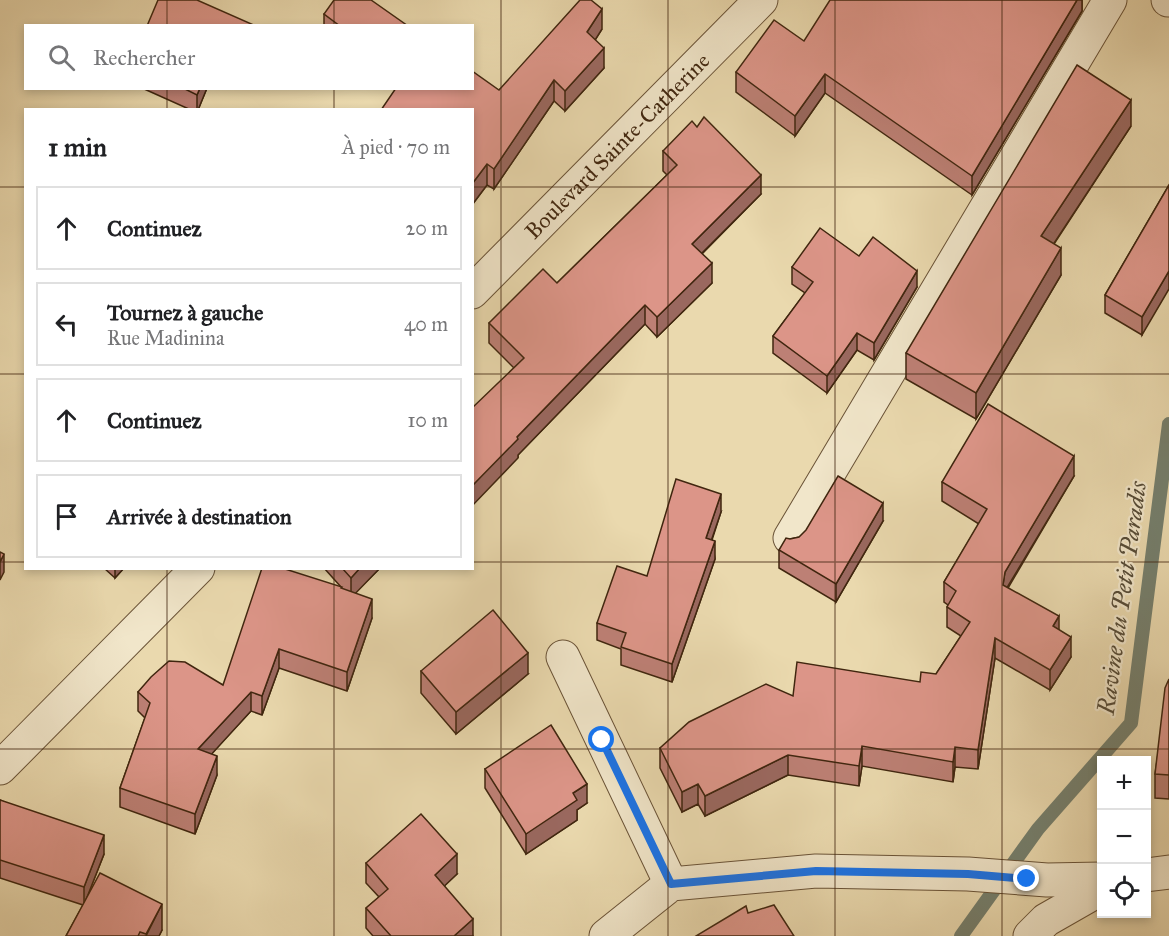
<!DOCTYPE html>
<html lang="fr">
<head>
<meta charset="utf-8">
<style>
	body { margin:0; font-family:"IM FELL Great Primer",serif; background:#f6f6f6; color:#202124 }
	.controls { position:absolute; right:18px; bottom:18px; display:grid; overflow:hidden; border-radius:0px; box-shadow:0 3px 9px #0003 }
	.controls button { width:54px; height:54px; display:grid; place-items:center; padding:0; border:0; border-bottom:2px solid #e0e0e0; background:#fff; color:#202124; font:30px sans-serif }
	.stop { position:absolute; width:18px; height:18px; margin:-14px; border:4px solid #1a73e8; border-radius:50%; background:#fff }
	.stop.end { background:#1a73e8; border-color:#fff; box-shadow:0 2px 6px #0008 }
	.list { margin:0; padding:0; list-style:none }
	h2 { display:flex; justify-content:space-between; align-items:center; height:78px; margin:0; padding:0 24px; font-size:26px }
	h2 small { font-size:20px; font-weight:400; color:#757577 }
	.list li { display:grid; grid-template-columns:39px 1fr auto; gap:18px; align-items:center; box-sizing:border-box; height:84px; margin:0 12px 12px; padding:0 12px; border:2px solid #e0e0e0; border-radius:0px }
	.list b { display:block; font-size:22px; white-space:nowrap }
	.list p { margin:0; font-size:20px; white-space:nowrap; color:#757577 }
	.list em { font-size:20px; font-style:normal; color:#757577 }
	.icon { flex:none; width:33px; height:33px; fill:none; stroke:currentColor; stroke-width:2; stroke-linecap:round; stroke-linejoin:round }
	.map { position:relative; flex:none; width:1169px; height:936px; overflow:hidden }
	.search { position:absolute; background:#fff; box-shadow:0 3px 9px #0003; left:24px; top:24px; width:450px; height:66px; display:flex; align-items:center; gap:15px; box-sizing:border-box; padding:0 21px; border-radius:0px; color:#757577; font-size:22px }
	.panel { position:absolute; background:#fff; box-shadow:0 3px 9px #0003; left:24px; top:108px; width:450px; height:462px; border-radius:0px }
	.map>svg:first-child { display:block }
</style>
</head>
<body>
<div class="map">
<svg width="1169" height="936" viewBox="0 0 1169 936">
	<rect width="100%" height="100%" fill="#ead9ae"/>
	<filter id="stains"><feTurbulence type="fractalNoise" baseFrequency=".00333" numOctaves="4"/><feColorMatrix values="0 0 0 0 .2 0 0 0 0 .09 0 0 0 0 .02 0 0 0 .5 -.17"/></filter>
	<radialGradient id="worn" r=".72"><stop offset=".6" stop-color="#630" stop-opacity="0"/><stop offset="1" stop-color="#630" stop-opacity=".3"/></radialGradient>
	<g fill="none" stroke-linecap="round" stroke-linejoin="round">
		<path stroke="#757f6d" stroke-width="14" d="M 961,936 L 1038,829 L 1131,723 L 1169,424"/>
		<g stroke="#6a5337" stroke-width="35">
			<g id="street">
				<path d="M 1168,0 L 1169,0"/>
				<path id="s1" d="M 472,292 L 761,0"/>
				<path d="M 790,538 L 1110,0"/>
				<path d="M 563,657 L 671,884"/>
				<path d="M 0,768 L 198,568"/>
				<path d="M 1146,875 L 1169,872"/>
				<path d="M 606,936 L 671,884 L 816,871 L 968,874 L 1047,880 L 1102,879"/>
				<path d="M 1030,936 L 1046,920 L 1102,888"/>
			</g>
		</g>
		<use href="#street" stroke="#f1e6ca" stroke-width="33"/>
	</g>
	<g fill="#bd8075" stroke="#40260f" stroke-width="1.5">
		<path d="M 1082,0 L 1082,11 L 972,195 L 825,93 L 795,136 L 736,92 L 736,72 L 804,41 Z"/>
		<path d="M 324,14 L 408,26 L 324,26 Z"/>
		<path d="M 602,29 L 595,40 L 604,68 L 565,111 L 554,101 L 494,189 L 487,185 L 472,205 L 472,110 L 499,90 Z"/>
		<path d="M 142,88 L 207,88 L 198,110 L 191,110 Z"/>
		<path d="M 1131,126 L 1054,244 L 1061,275 L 976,419 L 906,379 L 906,353 Z"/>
		<path d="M 663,151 L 761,194 L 702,254 L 712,283 L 657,337 L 645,324 L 518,455 L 518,458 L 514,368 L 489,343 L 489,323 L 557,283 L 667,175 L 663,171 Z"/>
		<path d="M 1169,185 L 1142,335 L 1105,313 L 1105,295 Z"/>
		<path d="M 859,256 L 917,287 L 874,360 L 857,350 L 827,393 L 773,353 L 773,336 L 805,293 L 792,284 L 792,267 Z"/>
		<path d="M 1074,476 L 1008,588 L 1059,630 L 1071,657 L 1050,690 L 995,658 L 978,769 L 955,767 L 953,782 L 862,766 L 859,786 L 788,775 L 705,816 L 698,804 L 682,812 L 660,768 L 660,748 L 793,696 L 920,682 L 936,674 L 961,636 L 947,627 L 947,607 L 948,605 L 944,602 L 944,582 L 979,524 L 942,501 L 942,482 Z"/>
		<path d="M 721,512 L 712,540 L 715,559 L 672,682 L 621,665 L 621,649 L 597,640 L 597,623 L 647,576 Z"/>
		<path d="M 883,521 L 836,602 L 779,568 L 779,550 L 790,539 Z"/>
		<path d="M 104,568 L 124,568 L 115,578 Z"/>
		<path d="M 324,568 L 380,568 L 355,593 L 372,618 L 347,691 L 279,668 L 262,715 L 251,711 L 211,754 L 217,775 L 195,834 L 120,807 L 120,788 L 145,718 L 138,711 L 138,692 L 223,685 L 341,587 Z"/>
		<path d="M 421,671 L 528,674 L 456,734 L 421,693 Z"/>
		<path d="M 1169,679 L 1169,799 L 1155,798 L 1155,774 Z"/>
		<path d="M 485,769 L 587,803 L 577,810 L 577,820 L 526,854 L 485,788 Z"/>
		<path d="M 0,800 L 104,854 L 87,897 L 162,930 L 159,936 L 66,936 L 83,905 L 0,878 Z"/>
		<path d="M 366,863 L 457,874 L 444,886 L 473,936 L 373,936 L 366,928 L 366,908 L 379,897 L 366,883 Z"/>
	</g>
	<g fill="#9a685f" stroke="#40260f" stroke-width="1.5">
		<path d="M 1077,0 L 1082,0 L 1082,11 L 972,195 L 972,176 Z"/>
		<path d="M 602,9 L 602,29 L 587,53 L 587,32 Z"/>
		<path d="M 604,48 L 604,68 L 565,111 L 565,91 Z"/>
		<path d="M 825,74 L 825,93 L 795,136 L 795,116 Z"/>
		<path d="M 554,80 L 554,101 L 494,189 L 494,169 Z"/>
		<path d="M 200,88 L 207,88 L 198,110 L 197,110 L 197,95 Z"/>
		<path d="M 1131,100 L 1131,126 L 1041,263 L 1041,236 Z"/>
		<path d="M 487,164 L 487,185 L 472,205 L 472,184 Z"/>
		<path d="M 761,175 L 761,194 L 692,263 L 692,244 Z"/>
		<path d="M 1061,248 L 1061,275 L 976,419 L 976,393 Z"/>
		<path d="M 712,263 L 712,283 L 657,337 L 657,317 Z"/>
		<path d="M 917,271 L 917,287 L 874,360 L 874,343 Z"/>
		<path d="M 1169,271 L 1169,289 L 1142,335 L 1142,317 Z"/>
		<path d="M 645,305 L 645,324 L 518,455 L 518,458 L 472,506 L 472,486 L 517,437 Z"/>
		<path d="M 857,333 L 857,350 L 827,393 L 827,376 Z"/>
		<path d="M 1074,456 L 1074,476 L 1005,591 L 1003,585 L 1005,572 Z"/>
		<path d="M 721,494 L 721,512 L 706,556 L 706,538 Z"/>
		<path d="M 883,503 L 883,521 L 836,602 L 836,584 Z"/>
		<path d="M 715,541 L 715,559 L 672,682 L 672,664 Z"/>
		<path d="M 4,554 L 4,572 L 0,580 L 0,562 Z"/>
		<path d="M 115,568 L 124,568 L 115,578 Z"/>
		<path d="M 360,568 L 380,568 L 351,598 L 351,578 Z"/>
		<path d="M 372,599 L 372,618 L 347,691 L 347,672 Z"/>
		<path d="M 1059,616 L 1059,636 L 1053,626 Z"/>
		<path d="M 1071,637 L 1071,657 L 1050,690 L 1050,670 Z"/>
		<path d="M 995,638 L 995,658 L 978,769 L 978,750 Z"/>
		<path d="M 279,649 L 279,668 L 262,715 L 262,696 Z"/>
		<path d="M 528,653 L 528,674 L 456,734 L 456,712 Z"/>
		<path d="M 251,692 L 251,711 L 198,769 L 198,749 Z"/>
		<path d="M 862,746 L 862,766 L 859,786 L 859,766 Z"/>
		<path d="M 955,747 L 955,767 L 953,782 L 953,762 Z"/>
		<path d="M 788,755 L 788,775 L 705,816 L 705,796 Z"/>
		<path d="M 217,756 L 217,775 L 195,834 L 195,814 Z"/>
		<path d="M 587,784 L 587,803 L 577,810 L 577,820 L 526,854 L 526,834 L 573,793 Z"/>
		<path d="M 698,784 L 698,804 L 682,812 L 682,792 Z"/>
		<path d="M 104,835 L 104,854 L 84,905 L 84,887 Z"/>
		<path d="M 457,854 L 457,874 L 435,895 L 435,875 Z"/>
		<path d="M 162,904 L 162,930 L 159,936 L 146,936 Z"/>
		<path d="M 473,919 L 473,936 L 454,936 Z"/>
	</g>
	<g fill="#dc9588" stroke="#40260f" stroke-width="1.5">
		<path d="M 158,0 L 197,0 L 256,26 L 147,26 Z"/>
		<path d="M 334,0 L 371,0 L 408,26 L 340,26 L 324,14 Z"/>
		<path d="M 580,0 L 591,0 L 602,9 L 587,32 L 604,48 L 565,91 L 554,80 L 494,169 L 487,164 L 472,184 L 472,110 L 381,110 L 396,88 L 472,88 L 472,71 L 499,90 Z"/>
		<path d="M 830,0 L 1077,0 L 972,176 L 825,74 L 795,116 L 736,72 L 774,20 L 804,41 Z"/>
		<path d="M 1077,65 L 1131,100 L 1041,236 L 1061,248 L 976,393 L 906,353 Z"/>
		<path d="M 183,88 L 200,88 L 197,95 Z"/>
		<path d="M 704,117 L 761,175 L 692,244 L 712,263 L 657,317 L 645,305 L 517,437 L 518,439 L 472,486 L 472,408 L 524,358 L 489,323 L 543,269 L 557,283 L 677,165 L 663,151 L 692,121 L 697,127 Z"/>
		<path d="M 1169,185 L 1169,271 L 1142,317 L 1105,295 Z"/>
		<path d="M 820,228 L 859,256 L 873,237 L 917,271 L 874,343 L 857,333 L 827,376 L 773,336 L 813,282 L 792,267 Z"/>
		<path d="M 988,404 L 1074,456 L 1005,572 L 1003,585 L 1059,616 L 1053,626 L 1071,637 L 1050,670 L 995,638 L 978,750 L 955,747 L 953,762 L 862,746 L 859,766 L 788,755 L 705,796 L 698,784 L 682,792 L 660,748 L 689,722 L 766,684 L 793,696 L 797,662 L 920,682 L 921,672 L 936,674 L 970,622 L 947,607 L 956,591 L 944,582 L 987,509 L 942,482 Z"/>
		<path d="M 838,476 L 883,503 L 836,584 L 779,550 L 786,538 L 790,539 L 799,537 L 806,530 Z"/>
		<path d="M 676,479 L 721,494 L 706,538 L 715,541 L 672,664 L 621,647 L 626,633 L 597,623 L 617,566 L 647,576 Z"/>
		<path d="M 0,552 L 4,554 L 0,562 Z"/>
		<path d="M 262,568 L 282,568 L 342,587 L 341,588 L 372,599 L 347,672 L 279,649 L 262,696 L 251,692 L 198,749 L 217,756 L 195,814 L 120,788 L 150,703 L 138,692 L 151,677 L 169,661 L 185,662 L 223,685 Z"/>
		<path d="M 342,568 L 360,568 L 351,578 Z"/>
		<path d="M 493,610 L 528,653 L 456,712 L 421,671 Z"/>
		<path d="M 1169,679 L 1169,775 L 1155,774 L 1165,688 Z"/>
		<path d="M 551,725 L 587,784 L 573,793 L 577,800 L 526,834 L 485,769 Z"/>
		<path d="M 0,800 L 104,835 L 84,887 L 0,860 Z"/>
		<path d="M 421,814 L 457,854 L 435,875 L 473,919 L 454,936 L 391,936 L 366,908 L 388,889 L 366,863 Z"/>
		<path d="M 100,873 L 162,904 L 146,934 L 140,932 L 138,936 L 66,936 Z"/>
		<path d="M 774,905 L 794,936 L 696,936 L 746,906 L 748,913 Z"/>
	</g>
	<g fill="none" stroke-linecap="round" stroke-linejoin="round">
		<path stroke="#1a73e8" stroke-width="8" d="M 602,740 L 671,884 L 816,871 L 968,874 L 1027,879"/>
	</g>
	<path fill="none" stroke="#40260f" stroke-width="1.5" stroke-opacity="0.55" d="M 167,0 L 167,26M 334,0 L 334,26M 501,0 L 501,936M 668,0 L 668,936M 835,0 L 835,936M 1002,0 L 1002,936M 167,88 L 167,110M 334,88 L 334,110M 0,187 L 26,187M 472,187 L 1169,187M 0,374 L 26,374M 472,374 L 1169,374M 0,562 L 26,562M 472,562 L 1169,562M 167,568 L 167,936M 334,568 L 334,936M 0,749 L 1169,749"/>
	<g text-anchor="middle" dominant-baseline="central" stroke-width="4.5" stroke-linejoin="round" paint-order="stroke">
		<g font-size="22" fill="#40260f" stroke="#f1e6ca">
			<text stroke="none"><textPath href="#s1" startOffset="206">Boulevard Sainte-Catherine</textPath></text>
		</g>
		<g font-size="24" font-style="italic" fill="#564b36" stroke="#f1e6ca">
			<text transform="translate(1122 598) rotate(-82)">Ravine du Petit Paradis</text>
		</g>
	</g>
	<rect width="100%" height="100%" filter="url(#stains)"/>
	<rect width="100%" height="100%" fill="url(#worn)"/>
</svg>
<div class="controls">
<button>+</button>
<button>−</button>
<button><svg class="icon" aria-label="locate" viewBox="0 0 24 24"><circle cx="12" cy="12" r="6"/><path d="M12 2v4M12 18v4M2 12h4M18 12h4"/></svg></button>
</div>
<div class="stop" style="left:602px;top:740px"></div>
<div class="stop end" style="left:1027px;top:879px"></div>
<div class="search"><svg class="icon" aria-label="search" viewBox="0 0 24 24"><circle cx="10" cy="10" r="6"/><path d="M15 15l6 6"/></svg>Rechercher</div>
<section class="panel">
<h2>1 min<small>À pied · 70 m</small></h2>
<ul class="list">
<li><svg class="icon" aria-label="ahead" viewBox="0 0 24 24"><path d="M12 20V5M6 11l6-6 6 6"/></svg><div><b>Continuez</b></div><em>20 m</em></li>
<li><svg class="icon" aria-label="left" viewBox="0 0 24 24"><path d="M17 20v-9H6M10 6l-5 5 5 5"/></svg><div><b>Tournez à gauche</b><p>Rue Madinina</p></div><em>40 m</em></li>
<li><svg class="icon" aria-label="ahead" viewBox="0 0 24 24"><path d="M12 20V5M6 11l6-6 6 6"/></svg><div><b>Continuez</b></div><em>10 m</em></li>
<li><svg class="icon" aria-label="arrive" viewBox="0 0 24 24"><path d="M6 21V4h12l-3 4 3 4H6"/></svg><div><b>Arrivée à destination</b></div></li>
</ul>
</section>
</div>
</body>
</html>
